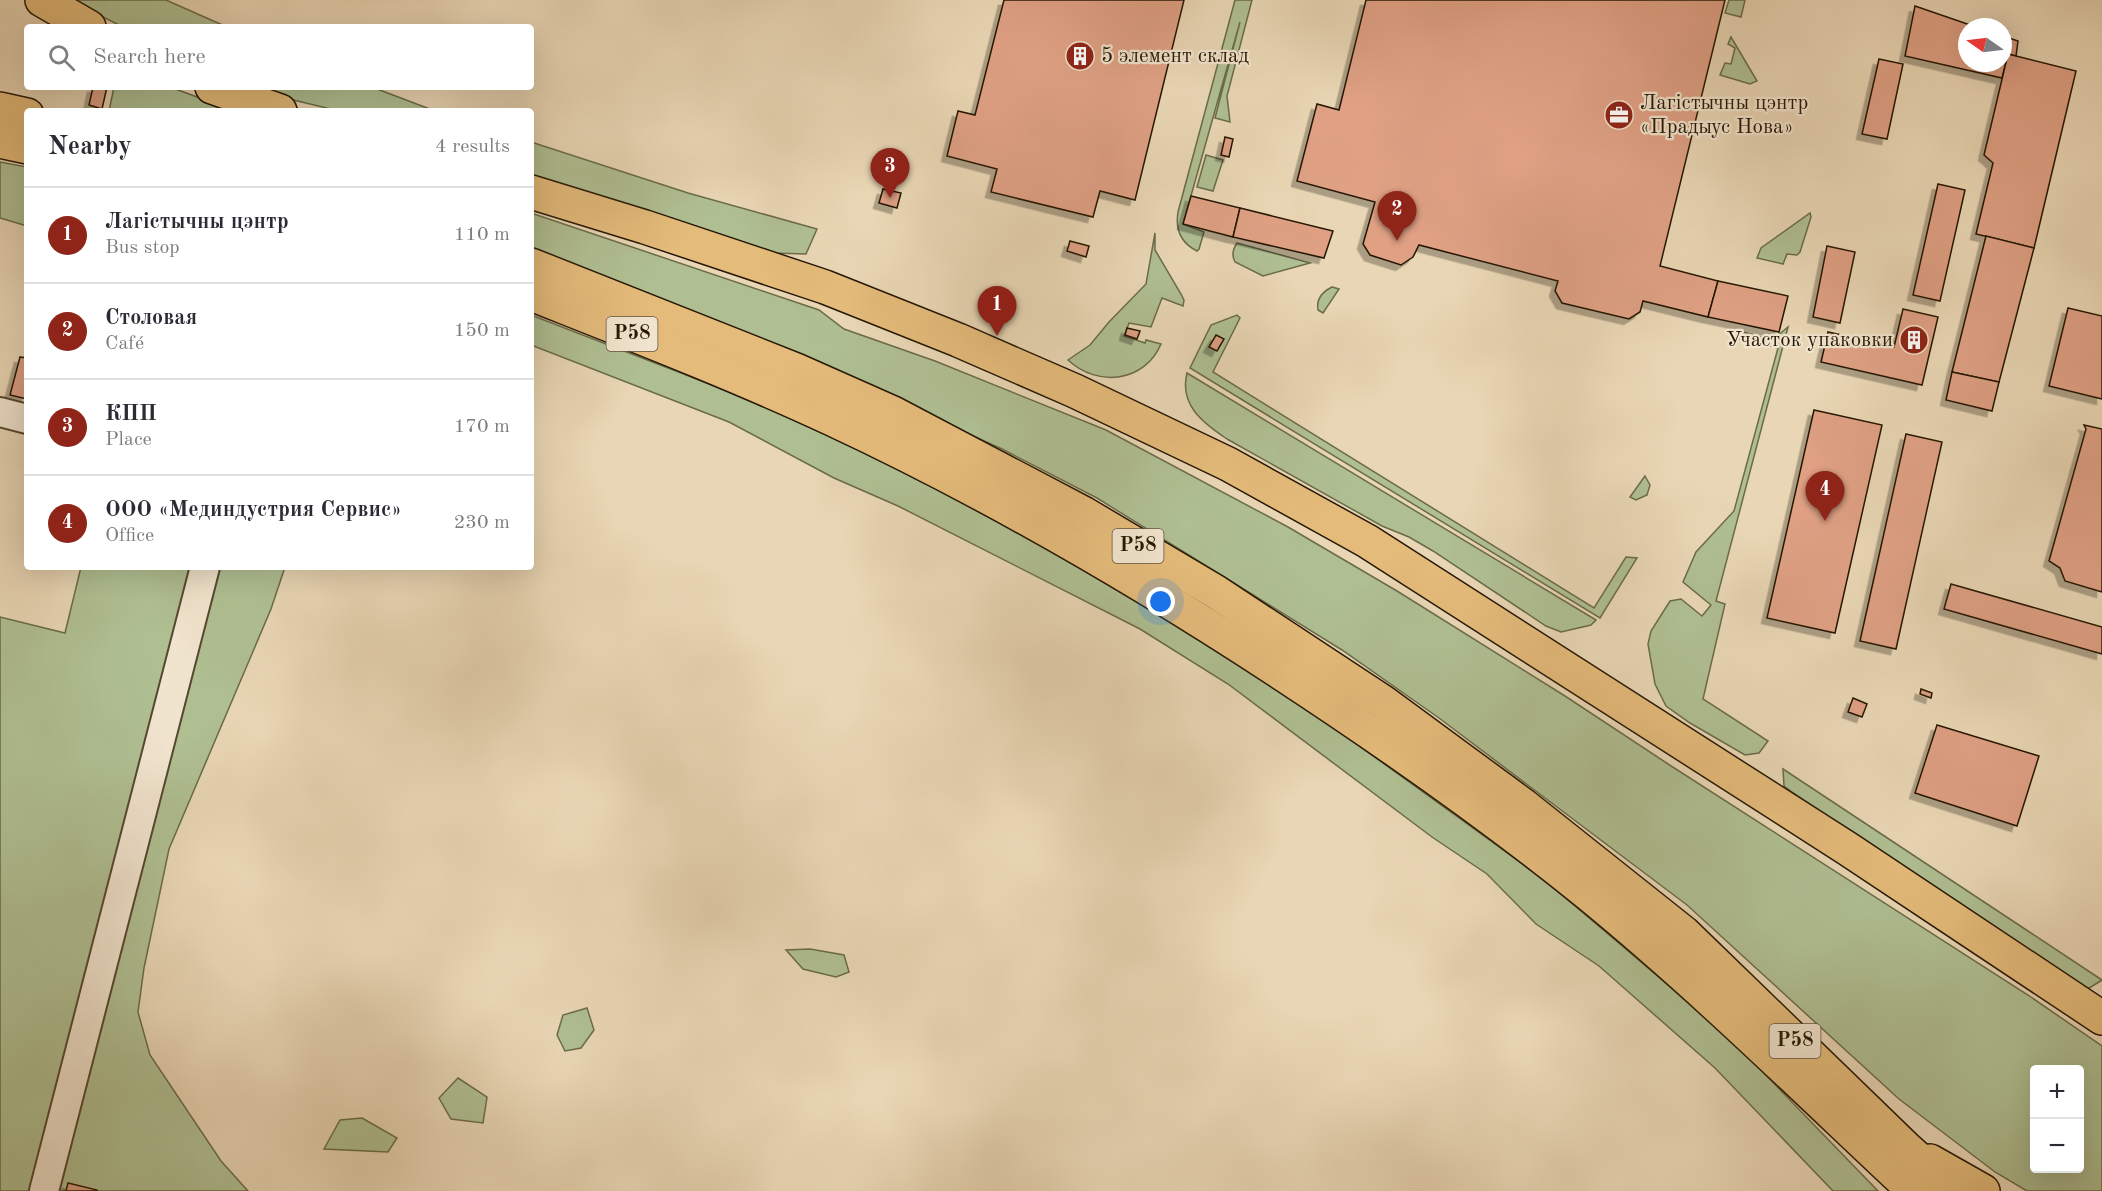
<!DOCTYPE html>
<html lang="en">
<head>
<meta charset="utf-8">
<style>
	body { margin:0; font-family:"Old Standard TT",serif; background:#f7f7f7; color:#2b2b33 }
	.controls { position:absolute; right:18px; bottom:18px; display:grid; overflow:hidden; border-radius:6px; box-shadow:0 6px 24px #0002 }
	.controls button { width:54px; height:54px; display:grid; place-items:center; padding:0; border:0; border-bottom:2px solid #e1e1e2; background:#fff; color:#2b2b33; font:30px sans-serif }
	.compass { position:absolute; left:1958px; top:18px; width:54px; height:54px; border-radius:50%; background:#fff; box-shadow:0 6px 24px #0002; rotate:284deg }
	.you { position:absolute; left:1161px; top:602px; width:21px; height:21px; margin:-15px; border:4px solid #fff; border-radius:50%; background:#1a73e8; box-shadow:0 0 0 9px #1a73e833 }
	.badge { display:grid; place-items:center; width:39px; height:39px; border-radius:50%; background:#8f2418; color:#fff; font-size:20px; font-weight:700 }
	.pin { position:absolute; translate:-50% -50px; filter:drop-shadow(0 2px 3px #0008) }
	.pin::after { content:''; position:absolute; top:32px; width:21px; height:18px; background:inherit; clip-path:polygon(0 0,100% 0,50% 100%) }
	.list { margin:0; padding:0; list-style:none }
	h2 { display:flex; justify-content:space-between; align-items:center; height:78px; margin:0; padding:0 24px; font-size:26px }
	h2 small { font-size:20px; font-weight:400; color:#7c7c81 }
	.list li { display:grid; grid-template-columns:39px 1fr auto; gap:18px; align-items:center; box-sizing:border-box; height:96px; padding:0 24px; border-top:2px solid #e1e1e2 }
	.list b { display:block; font-size:22px; white-space:nowrap }
	.list p { margin:0; font-size:20px; white-space:nowrap; color:#7c7c81 }
	.list em { font-size:20px; font-style:normal; color:#7c7c81 }
	.icon { flex:none; width:33px; height:33px; fill:none; stroke:currentColor; stroke-width:2; stroke-linecap:round; stroke-linejoin:round }
	.map { position:relative; flex:none; width:2102px; height:1191px; overflow:hidden }
	.search { position:absolute; background:#fff; box-shadow:0 6px 24px #0002; left:24px; top:24px; width:510px; height:66px; display:flex; align-items:center; gap:15px; box-sizing:border-box; padding:0 21px; border-radius:6px; color:#7c7c81; font-size:22px }
	.panel { position:absolute; background:#fff; box-shadow:0 6px 24px #0002; left:24px; top:108px; width:510px; height:462px; border-radius:6px }
	.map>svg:first-child { display:block }
</style>
</head>
<body>
<div class="map">
<svg width="2102" height="1191" viewBox="0 0 2102 1191">
	<defs>
		<filter id="shadow"><feDropShadow dx="-5.5" dy="5.5" stdDeviation="0" flood-color="#0004"/></filter>
	</defs>
	<rect width="100%" height="100%" fill="#e9d6b4"/>
	<filter id="stains"><feTurbulence type="fractalNoise" baseFrequency=".00333" numOctaves="4"/><feColorMatrix values="0 0 0 0 .2 0 0 0 0 .09 0 0 0 0 .02 0 0 0 .5 -.17"/></filter>
	<radialGradient id="worn" r=".72"><stop offset=".6" stop-color="#630" stop-opacity="0"/><stop offset="1" stop-color="#630" stop-opacity=".3"/></radialGradient>
	<g fill="#afbf92" stroke="#6a6b4a" stroke-width="1.5" fill-rule="evenodd">
		<path d="M 69,0 L 166,0 L 227,27 L 123,27 Z"/>
		<path d="M 1235,0 L 1252,0 L 1227,96 L 1230,122 L 1215,118 L 1240,22 L 1183,224 L 1204,232 L 1199,249 L 1197,251 C 1181,243 1175,230 1178,212 Z"/>
		<path d="M 1729,0 L 1745,0 L 1741,17 L 1725,13 Z"/>
		<path d="M 1731,37 L 1757,81 L 1750,84 L 1720,75 L 1725,63 L 1731,64 L 1735,48 L 1728,44 Z"/>
		<path d="M 114,87 L 170,87 L 235,111 L 109,111 Z"/>
		<path d="M 254,87 L 372,87 L 435,111 L 339,111 L 285,98 Z"/>
		<path d="M 531,142 L 688,193 L 817,229 L 806,254 L 773,253 L 531,175 Z"/>
		<path d="M 1206,155 L 1223,160 L 1213,191 L 1197,187 Z"/>
		<path d="M 0,162 L 27,167 L 27,226 L 0,218 Z"/>
		<path d="M 531,213 L 819,310 L 844,329 L 935,361 L 1106,430 L 1288,527 L 1397,591 L 1565,696 L 1668,764 L 2028,995 L 2102,1046 L 2102,1191 L 2027,1191 L 1995,1172 L 1899,1099 L 1687,905 L 1439,718 L 1342,650 L 1097,498 L 1002,449 L 755,338 L 531,248 ZM 2034,1070 L 2080,1070 L 2080,1168 L 2034,1168 Z"/>
		<path d="M 1810,213 L 1811,217 L 1800,252 L 1797,255 L 1787,254 L 1783,264 L 1757,258 L 1761,248 Z"/>
		<path d="M 1155,233 L 1155,250 L 1181,294 L 1184,300 L 1183,306 L 1162,298 L 1151,327 L 1129,323 L 1124,336 L 1145,343 L 1146,340 L 1161,344 C 1145,382 1098,388 1068,360 L 1090,345 L 1109,322 L 1146,284 Z"/>
		<path d="M 1237,243 L 1310,263 L 1263,276 L 1235,262 C 1231,255 1233,249 1237,243 Z"/>
		<path d="M 1332,287 L 1339,289 L 1323,313 L 1318,310 C 1316,299 1322,292 1332,287 Z"/>
		<path d="M 531,315 L 743,397 L 881,460 L 1051,542 L 1253,669 L 1542,878 L 1726,1034 L 1878,1191 L 1833,1191 L 1715,1068 L 1599,966 L 1536,924 L 1487,874 L 1432,837 L 1228,684 L 1140,629 L 898,506 L 834,478 L 729,422 L 531,345 Z"/>
		<path d="M 1237,315 L 1240,318 L 1213,372 L 1594,608 L 1626,557 L 1637,558 L 1600,618 L 1190,368 L 1211,325 Z"/>
		<path d="M 1788,327 L 1716,601 L 1725,604 L 1703,699 L 1768,741 L 1759,753 L 1745,755 L 1690,723 L 1666,706 L 1655,684 L 1648,644 L 1651,631 L 1670,601 L 1681,599 L 1702,616 L 1711,605 L 1683,582 L 1696,552 L 1734,511 L 1778,348 L 1736,338 L 1739,331 L 1772,340 Z"/>
		<path d="M 1187,373 L 1596,620 L 1591,625 L 1561,632 L 1546,626 L 1433,551 L 1409,537 L 1382,526 L 1227,439 C 1203,423 1179,405 1187,373 Z"/>
		<path d="M 1645,476 L 1650,485 L 1647,495 L 1636,500 L 1630,497 Z"/>
		<path d="M 81,567 L 285,567 L 271,609 L 169,849 L 144,968 L 138,1012 L 150,1055 L 221,1161 L 248,1191 L 0,1191 L 0,617 L 65,633 Z"/>
		<path d="M 1783,769 L 2102,980 L 2086,990 L 1792,792 L 1784,786 Z"/>
		<path d="M 810,949 L 844,955 L 849,972 L 836,977 L 803,969 L 786,950 Z"/>
		<path d="M 587,1008 L 594,1030 L 581,1048 L 565,1051 L 557,1035 L 563,1015 Z"/>
		<path d="M 458,1078 L 487,1097 L 483,1123 L 451,1119 L 439,1098 Z"/>
		<path d="M 362,1118 L 397,1138 L 388,1152 L 324,1149 L 340,1120 Z"/>
	</g>
	<g fill="#dfa084" stroke="#251703" stroke-width="1.5" filter="url(#shadow)">
		<path d="M 1004,0 L 1184,0 L 1135,200 L 1100,191 L 1093,217 L 991,192 L 997,169 L 947,156 L 958,111 L 975,115 Z"/>
		<path d="M 1366,0 L 1725,0 L 1660,266 L 1718,281 L 1708,317 L 1643,301 L 1640,312 L 1629,319 L 1562,303 L 1555,291 L 1558,281 L 1419,245 L 1413,257 L 1401,265 L 1370,255 L 1363,244 L 1375,202 L 1297,181 L 1317,104 L 1339,110 Z"/>
		<path d="M 1915,6 L 1976,27 L 1967,27 L 1967,63 L 2003,63 L 2003,36 L 2018,41 L 2016,56 L 2008,54 L 2002,78 L 1905,56 Z"/>
		<path d="M 2008,54 L 2076,71 L 2034,248 L 1976,234 L 1993,163 L 1984,155 Z"/>
		<path d="M 1879,59 L 1903,64 L 1887,139 L 1862,134 Z"/>
		<path d="M 93,87 L 107,87 L 102,109 L 89,105 Z"/>
		<path d="M 1225,137 L 1233,139 L 1229,157 L 1221,155 Z"/>
		<path d="M 1938,184 L 1965,190 L 1940,301 L 1913,295 Z"/>
		<path d="M 883,189 L 901,193 L 897,208 L 879,203 Z"/>
		<path d="M 1191,196 L 1240,208 L 1233,237 L 1183,224 Z"/>
		<path d="M 1240,208 L 1333,231 L 1324,258 L 1233,237 Z"/>
		<path d="M 1986,236 L 2034,248 L 1999,382 L 1952,372 Z"/>
		<path d="M 1070,241 L 1089,246 L 1086,257 L 1067,251 Z"/>
		<path d="M 1827,246 L 1855,252 L 1840,323 L 1813,317 Z"/>
		<path d="M 1718,281 L 1788,296 L 1779,332 L 1708,317 Z"/>
		<path d="M 2068,308 L 2102,316 L 2102,399 L 2049,386 Z"/>
		<path d="M 1903,309 L 1938,317 L 1922,385 L 1821,362 L 1828,332 L 1894,347 Z"/>
		<path d="M 1127,328 L 1140,331 L 1137,339 L 1125,335 Z"/>
		<path d="M 1216,335 L 1224,339 L 1217,351 L 1209,347 Z"/>
		<path d="M 20,357 L 27,358 L 27,399 L 10,395 Z"/>
		<path d="M 1952,372 L 1999,382 L 1992,411 L 1946,400 Z"/>
		<path d="M 1814,410 L 1882,425 L 1835,633 L 1767,618 Z"/>
		<path d="M 2084,425 L 2102,429 L 2102,592 L 2065,581 L 2060,568 L 2049,561 L 2086,429 Z"/>
		<path d="M 1906,434 L 1942,442 L 1896,649 L 1860,641 Z"/>
		<path d="M 1951,584 L 2102,627 L 2102,654 L 1944,609 Z"/>
		<path d="M 1921,689 L 1932,693 L 1931,698 L 1920,694 Z"/>
		<path d="M 1853,698 L 1867,704 L 1862,717 L 1848,712 Z"/>
		<path d="M 1937,725 L 2039,756 L 2017,826 L 1915,793 Z"/>
		<path d="M 68,1183 L 97,1190 L 97,1191 L 66,1191 Z"/>
	</g>
	<g fill="none" stroke-linecap="round" stroke-linejoin="round">
		<g stroke="#56472f" stroke-width="32">
			<g id="minor">
				<path d="M 0,412 L 27,419"/>
				<path d="M 44,1191 L 205,567"/>
			</g>
		</g>
		<g stroke="#251703" stroke-width="36">
			<g id="major">
				<path d="M 42,0 L 89,27"/>
				<path d="M 212,87 L 280,111"/>
				<path d="M 531,192 L 645,227 L 825,287 L 958,340 L 1075,391 L 1228,464 L 1367,541 L 1848,849 L 2102,1018"/>
				<path d="M 1930,1161 L 1983,1191"/>
			</g>
		</g>
		<g stroke="#251703" stroke-width="36">
			<g id="highway">
				<path d="M 0,109 L 27,115"/>
				<path d="M 0,141 L 27,147"/>
				<path d="M 531,265 L 796,370 L 893,413 L 1083,513 L 1216,592 L 1383,702 L 1523,805 L 1684,933 L 1907,1149 L 1954,1191"/>
				<path d="M 531,294 C 632,334 733,373 832,419 C 986,491 1133,576 1275,669 C 1382,739 1487,812 1587,893 C 1701,986 1806,1090 1914,1191"/>
			</g>
		</g>
		<use href="#minor" stroke="#f1e4ce" stroke-width="28"/>
		<use href="#major" stroke="#e4bb7a" stroke-width="33"/>
		<use href="#highway" stroke="#e4bb7a" stroke-width="33"/>
	</g>
	<defs>
		<g id="building-disc" transform="scale(1.5)"><circle r="9.5" fill="#8f2418" stroke="#f1e4ce"/><path d="M-4-6H4V6H1V3H-1V6H-4ZM-2.5-4.3h1.7v1.8h-1.7ZM.8-4.3h1.7v1.8H.8ZM-2.5-1h1.7V.8h-1.7ZM.8-1h1.7V.8H.8Z" fill="#fff"/></g>
		<g id="office-disc" transform="scale(1.5)"><circle r="9.5" fill="#8f2418" stroke="#f1e4ce"/><path d="M-6-3h4V-5.5h4V-3h4V5H-6ZM-1-4.5V-3h2v-1.5ZM-6 0V1H6V0Z" fill="#fff"/></g>
	</defs>
	<g fill-rule="evenodd">
		<use href="#building-disc" x="1080" y="56"/>
		<use href="#office-disc" x="1619" y="115"/>
		<use href="#building-disc" x="1914" y="340"/>
	</g>
	<g text-anchor="middle" dominant-baseline="central" stroke-width="4.5" stroke-linejoin="round" paint-order="stroke">
		<g fill="#f1e4ce" stroke="#625440" stroke-width="1.5">
			<rect x="606.5" y="317" width="51" height="34" rx="4.5"/>
			<rect x="1112.5" y="529" width="51" height="34" rx="4.5"/>
			<rect x="1769.5" y="1024" width="51" height="34" rx="4.5"/>
		</g>
		<g font-size="20" font-weight="bold" fill="#251703">
			<text x="632" y="334">Р58</text>
			<text x="1138" y="546">Р58</text>
			<text x="1795" y="1041">Р58</text>
		</g>
		<g font-size="21" fill="#251703" stroke="#f1e4ce" text-anchor="start">
			<text x="1101" y="56">5 элемент склад</text>
			<text x="1640" y="103">Лагістычны цэнтр<tspan x="1640" dy="24">«Прадыус Нова»</tspan></text>
			<text x="1893" y="340" text-anchor="end">Участок упаковки</text>
		</g>
	</g>
	<rect width="100%" height="100%" filter="url(#stains)"/>
	<rect width="100%" height="100%" fill="url(#worn)"/>
</svg>
<div class="controls">
<button>+</button>
<button>−</button>
</div>
<svg class="compass" viewBox="-18 -18 36 36"><path d="M0-13l5 13h-10z" fill="#e53935"/><path d="M0 13l5-13h-10z" fill="#7c7c81"/></svg>
<div class="you"></div>
<div class="pin badge" style="left:997px;top:336px">1</div>
<div class="pin badge" style="left:1397px;top:241px">2</div>
<div class="pin badge" style="left:890px;top:198px">3</div>
<div class="pin badge" style="left:1825px;top:521px">4</div>
<div class="search"><svg class="icon" aria-label="search" viewBox="0 0 24 24"><circle cx="10" cy="10" r="6"/><path d="M15 15l6 6"/></svg>Search here</div>
<section class="panel">
<h2>Nearby<small>4 results</small></h2>
<ul class="list">
<li><span class="badge">1</span><div><b>Лагістычны цэнтр</b><p>Bus stop</p></div><em>110 m</em></li>
<li><span class="badge">2</span><div><b>Столовая</b><p>Café</p></div><em>150 m</em></li>
<li><span class="badge">3</span><div><b>КПП</b><p>Place</p></div><em>170 m</em></li>
<li><span class="badge">4</span><div><b>ООО «Мединдустрия Сервис»</b><p>Office</p></div><em>230 m</em></li>
</ul>
</section>
</div>
</body>
</html>
